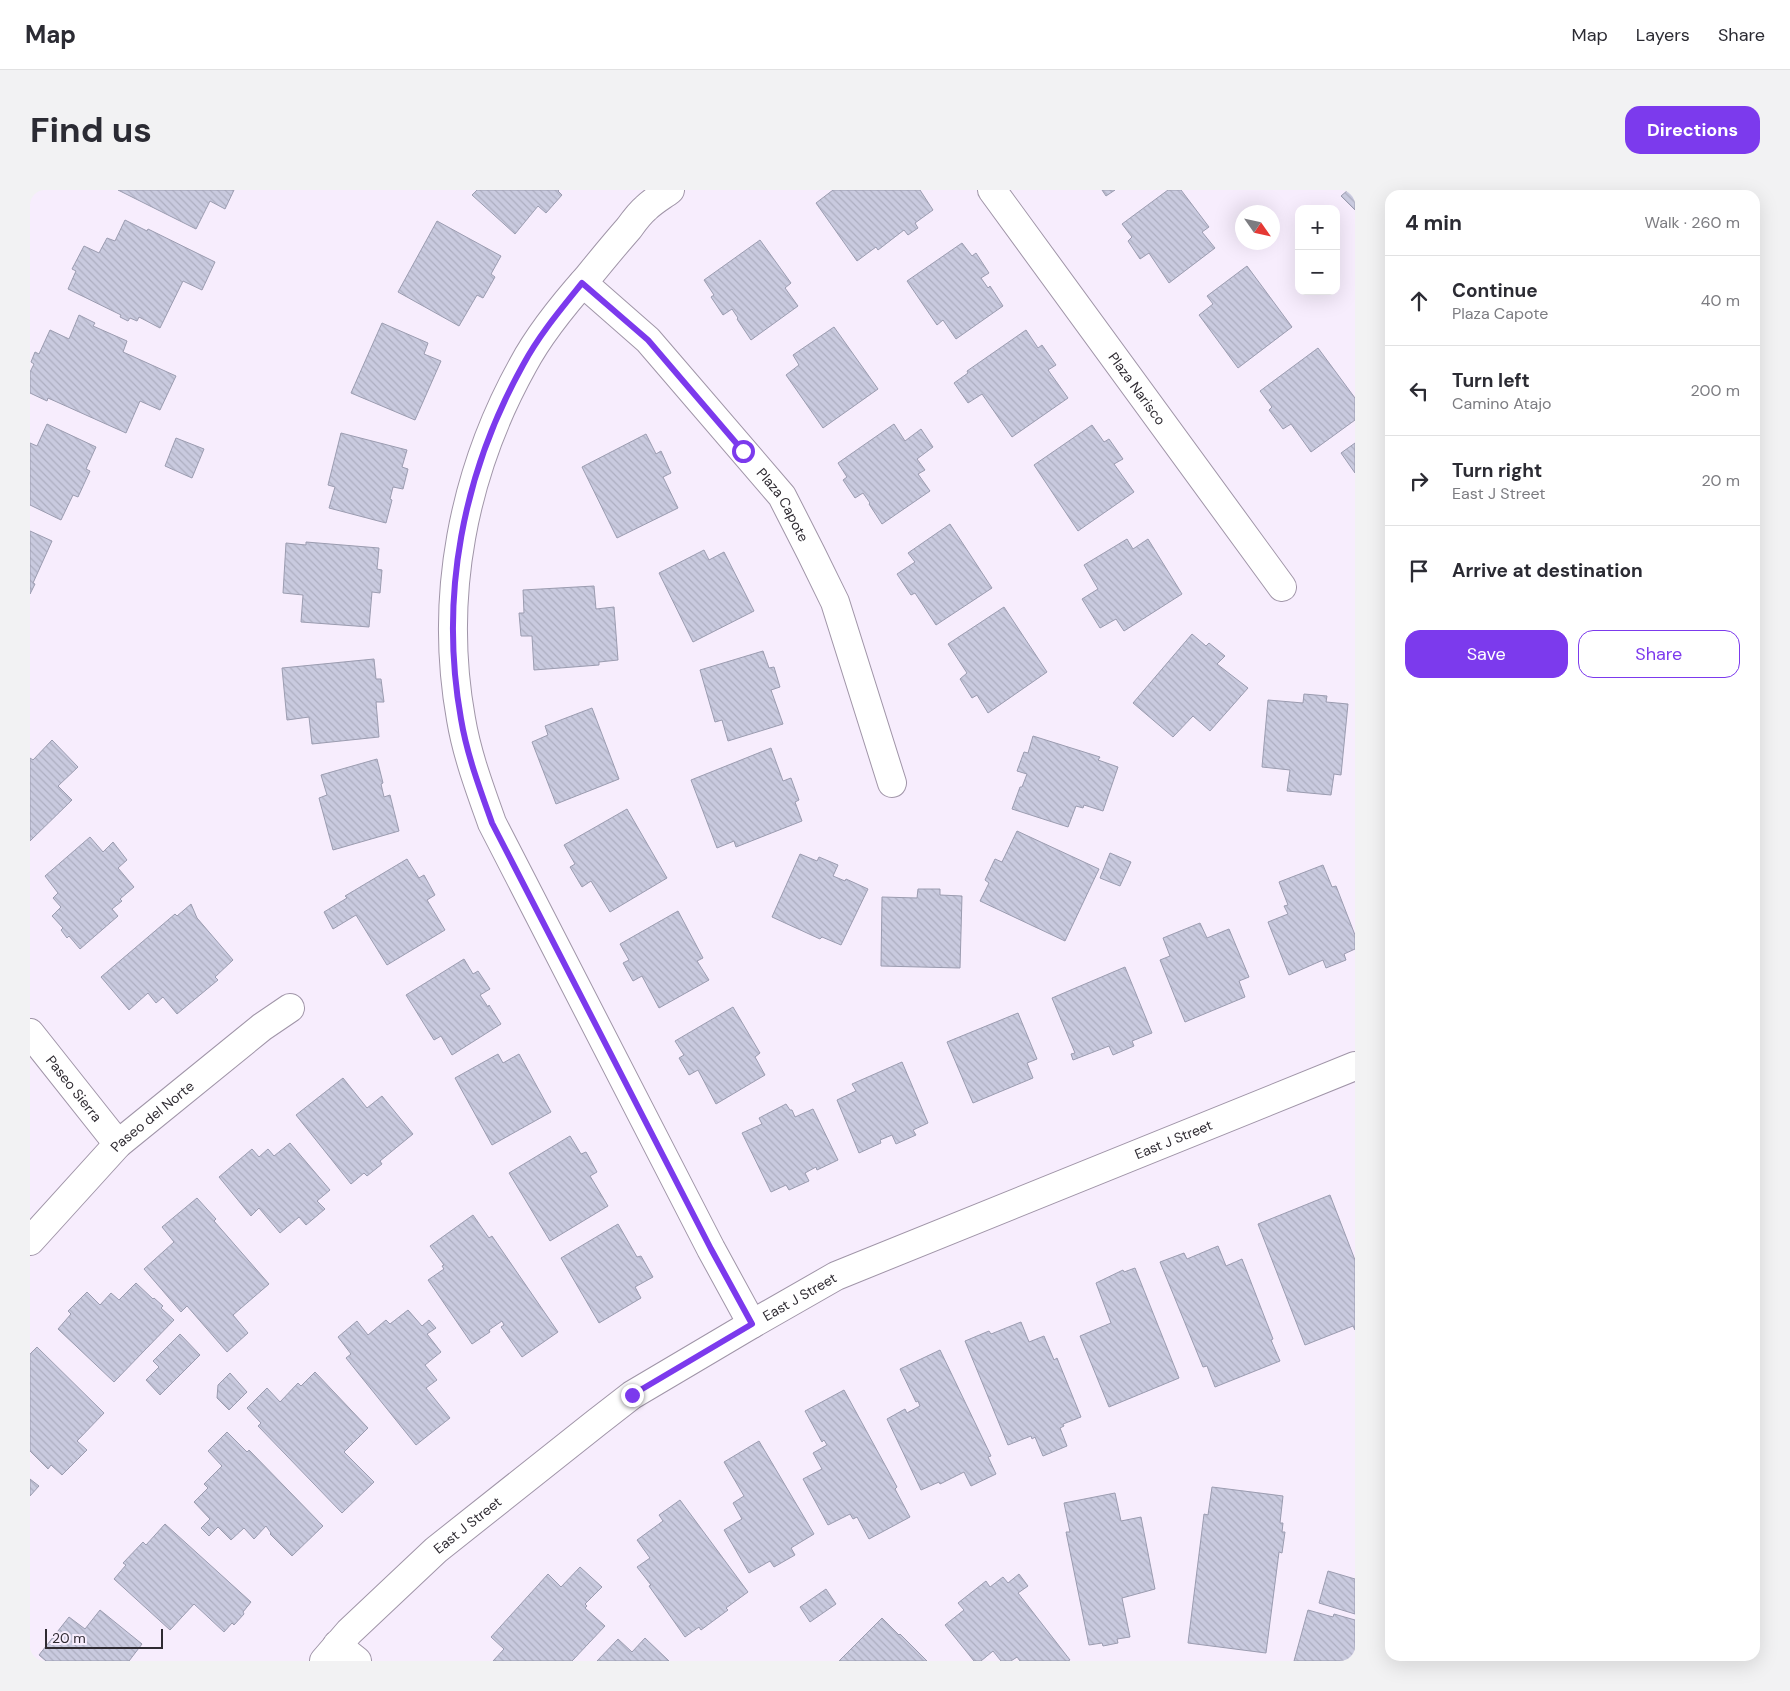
<!DOCTYPE html>
<html lang="en">
<head>
<meta charset="utf-8">
<style>
	body { margin:0; font-family:"DM Sans",sans-serif; background:#f2f2f3; color:#2b2b33 }
	.controls { position:absolute; right:15px; top:15px; display:grid; overflow:hidden; border-radius:10px; box-shadow:0 5px 20px #0002 }
	.controls button { width:45px; height:45px; display:grid; place-items:center; padding:0; border:0; border-bottom:1px solid #e1e1e2; background:#fff; color:#2b2b33; font:25px sans-serif }
	.compass { position:absolute; left:1205px; top:15px; width:45px; height:45px; border-radius:50%; background:#fff; box-shadow:0 5px 20px #0002; rotate:124deg }
	.scale { position:absolute; left:15px; bottom:12px; width:118px; box-sizing:border-box; padding-left:5px; border:2px solid #2f2b32; border-top:0; font-size:14px; line-height:18px; white-space:nowrap; color:#2f2b32; -webkit-text-stroke:4px #f7edfd; paint-order:stroke }
	.stop { position:absolute; width:15px; height:15px; margin:-11px; border:4px solid #7c3aed; border-radius:50%; background:#fff }
	.stop.end { background:#7c3aed; border-color:#fff; box-shadow:0 1px 5px #0008 }
	.list { margin:0; padding:0; list-style:none }
	h2 { display:flex; justify-content:space-between; align-items:center; height:65px; margin:0; padding:0 20px; font-size:21px }
	h2 small { font-size:16px; font-weight:400; color:#7c7c81 }
	.list li { display:grid; grid-template-columns:32px 1fr auto; gap:15px; align-items:center; box-sizing:border-box; height:90px; padding:0 20px; border-top:1px solid #e1e1e2 }
	.list b { display:block; font-size:19px; white-space:nowrap }
	.list p { margin:0; font-size:16px; white-space:nowrap; color:#7c7c81 }
	.list em { font-size:16px; font-style:normal; color:#7c7c81 }
	.actions { display:flex; gap:10px; padding:15px 20px }
	.actions a { flex:1; padding:11px 0; border:1px solid #7c3aed; border-radius:15px; text-align:center; font-size:18px; color:#7c3aed }
	.actions .main { background:#7c3aed; color:#fff }
	.icon { flex:none; width:28px; height:28px; fill:none; stroke:currentColor; stroke-width:2; stroke-linecap:round; stroke-linejoin:round }
	.map { position:relative; flex:none; width:1325px; height:1471px; overflow:hidden; border-radius:15px }
	header { display:flex; align-items:center; gap:30px; box-sizing:border-box; height:70px; padding:0 25px; background:#fff; border-bottom:1px solid #e1e1e2 }
	header strong { font-size:24px }
	nav { display:flex; gap:28px; margin-inline-start:auto; font-size:18px }
	.intro { display:flex; align-items:center; justify-content:space-between; box-sizing:border-box; height:120px; padding:0 30px }
	h1 { margin:0; font-size:35px }
	.button { padding:12px 22px; border-radius:15px; background:#7c3aed; color:#fff; font-size:18px; font-weight:700 }
	main { display:flex; gap:30px; padding:0 30px }
	aside { flex:1; background:#fff; border-radius:15px; box-shadow:0 5px 20px #0002 }
	.map>svg:first-child { display:block }
</style>
</head>
<body>
<header>
<strong>Map</strong>
<nav><a>Map</a><a>Layers</a><a>Share</a></nav>
</header>
<div class="intro"><h1>Find us</h1><a class="button">Directions</a></div>
<main>
<div class="map">
<svg width="1325" height="1471" viewBox="0 0 1325 1471">
	<defs>
		<pattern id="building-back-hatch" width="6" height="6" patternUnits="userSpaceOnUse" patternTransform="scale(1.25)"><rect width="6" height="6" fill="#c9cadf"/><path d="M-1 5l2 2M0 0l6 6M5-1l2 2" fill="none" stroke="#adaec0"/></pattern>
	</defs>
	<rect width="100%" height="100%" fill="#f7edfd"/>
	<g fill="url(#building-back-hatch)" stroke="#9b9cb0">
		<path d="M 88,0 L 204,0 L 195,19 L 180,11 L 166,39 Z"/>
		<path d="M 447,0 L 529,0 L 528,1 L 532,5 L 516,23 L 508,16 L 485,44 L 442,5 Z"/>
		<path d="M 803,0 L 890,0 L 903,20 L 885,33 L 888,38 L 878,45 L 874,40 L 848,60 L 846,57 L 827,71 L 786,13 Z"/>
		<path d="M 1072,0 L 1085,0 L 1076,6 Z"/>
		<path d="M 1138,0 L 1151,0 L 1179,37 L 1172,42 L 1185,58 L 1139,93 L 1119,63 L 1110,69 L 1098,51 L 1102,47 L 1092,34 Z"/>
		<path d="M 1318,0 L 1325,0 L 1325,20 L 1311,6 Z"/>
		<path d="M 95,30 L 117,41 L 118,39 L 185,72 L 172,100 L 153,91 L 130,138 L 109,127 L 107,131 L 100,128 L 98,131 L 90,127 L 91,125 L 38,99 L 46,81 L 42,79 L 54,56 L 69,63 L 77,48 L 85,51 Z"/>
		<path d="M 407,31 L 471,66 L 461,84 L 465,87 L 453,108 L 447,105 L 429,136 L 368,102 Z"/>
		<path d="M 730,50 L 761,93 L 755,98 L 768,116 L 721,150 L 707,129 L 708,128 L 702,119 L 693,125 L 681,107 L 684,105 L 674,90 Z"/>
		<path d="M 932,53 L 942,66 L 946,63 L 959,83 L 951,88 L 958,98 L 960,96 L 973,116 L 926,149 L 913,130 L 907,135 L 877,91 Z"/>
		<path d="M 1217,76 L 1262,137 L 1208,178 L 1169,125 L 1183,114 L 1177,106 Z"/>
		<path d="M 49,125 L 65,133 L 63,136 L 97,151 L 93,162 L 146,186 L 130,220 L 110,211 L 96,243 L 18,208 L 17,211 L 0,203 L 0,182 L 4,174 L 1,172 L 5,162 L 9,164 L 20,140 L 39,149 Z"/>
		<path d="M 352,133 L 398,153 L 394,164 L 411,171 L 385,230 L 321,203 Z"/>
		<path d="M 804,137 L 848,199 L 793,238 L 756,185 L 769,175 L 763,165 Z"/>
		<path d="M 996,140 L 1008,158 L 1012,155 L 1026,175 L 1018,180 L 1038,208 L 982,247 L 952,204 L 938,213 L 924,193 L 938,183 L 937,181 Z"/>
		<path d="M 1288,158 L 1325,208 L 1325,230 L 1281,262 L 1261,234 L 1253,239 L 1239,220 L 1242,217 L 1230,201 Z"/>
		<path d="M 17,234 L 66,257 L 56,279 L 60,281 L 48,307 L 43,305 L 31,330 L 0,315 L 0,253 L 7,256 Z"/>
		<path d="M 864,234 L 875,251 L 891,239 L 903,257 L 887,269 L 895,280 L 888,284 L 900,301 L 852,334 L 839,314 L 840,313 L 833,303 L 825,308 L 813,290 L 817,287 L 808,273 Z"/>
		<path d="M 1062,235 L 1074,252 L 1079,249 L 1093,269 L 1084,274 L 1104,302 L 1048,341 L 1004,275 Z"/>
		<path d="M 311,243 L 377,260 L 372,277 L 378,279 L 373,299 L 363,297 L 360,309 L 362,310 L 356,333 L 299,318 L 305,297 L 298,295 Z"/>
		<path d="M 616,244 L 626,264 L 631,261 L 641,283 L 633,287 L 648,318 L 587,348 L 552,277 Z"/>
		<path d="M 146,248 L 174,259 L 162,288 L 135,276 Z"/>
		<path d="M 1325,253 L 1325,283 L 1311,263 Z"/>
		<path d="M 920,334 L 962,398 L 906,435 L 885,403 L 881,405 L 867,384 L 885,372 L 878,363 Z"/>
		<path d="M 0,341 L 22,351 L 3,393 L 5,394 L 0,404 Z"/>
		<path d="M 1097,349 L 1103,359 L 1118,349 L 1152,404 L 1094,441 L 1086,429 L 1070,438 L 1052,409 L 1068,399 L 1054,375 Z"/>
		<path d="M 276,352 L 349,358 L 347,379 L 352,380 L 350,403 L 342,402 L 339,437 L 271,432 L 273,405 L 253,403 L 256,353 L 276,355 Z"/>
		<path d="M 674,360 L 679,370 L 694,362 L 724,421 L 663,452 L 629,383 Z"/>
		<path d="M 564,396 L 566,419 L 584,417 L 588,470 L 569,472 L 569,475 L 504,480 L 502,446 L 491,446 L 489,423 L 494,423 L 493,400 Z"/>
		<path d="M 974,417 L 1017,482 L 958,523 L 947,505 L 942,508 L 930,489 L 937,483 L 918,454 Z"/>
		<path d="M 1162,444 L 1176,456 L 1179,453 L 1195,466 L 1187,474 L 1218,498 L 1180,541 L 1163,526 L 1143,547 L 1103,513 Z"/>
		<path d="M 733,461 L 739,478 L 744,477 L 750,497 L 741,500 L 753,534 L 698,551 L 692,530 L 685,532 L 670,480 Z"/>
		<path d="M 344,469 L 346,489 L 351,489 L 354,512 L 346,512 L 349,547 L 282,554 L 279,527 L 257,530 L 252,478 Z"/>
		<path d="M 1274,504 L 1297,506 L 1296,512 L 1318,514 L 1311,585 L 1304,584 L 1301,605 L 1257,601 L 1260,580 L 1232,577 L 1238,510 L 1273,513 Z"/>
		<path d="M 562,518 L 589,589 L 526,614 L 502,552 L 518,545 L 515,536 Z"/>
		<path d="M 1003,546 L 1070,567 L 1068,570 L 1088,577 L 1073,621 L 1054,615 L 1053,618 L 1046,616 L 1038,637 L 982,619 L 990,597 L 992,597 L 997,584 L 987,581 L 994,562 L 998,563 Z"/>
		<path d="M 22,550 L 48,577 L 28,596 L 42,610 L 0,651 L 0,568 L 3,570 Z"/>
		<path d="M 741,558 L 753,591 L 761,588 L 769,610 L 765,612 L 772,631 L 706,657 L 704,651 L 687,658 L 661,590 Z"/>
		<path d="M 347,569 L 353,593 L 351,594 L 354,607 L 360,605 L 369,641 L 303,660 L 289,608 L 297,605 L 291,585 Z"/>
		<path d="M 597,619 L 637,688 L 580,722 L 561,691 L 552,697 L 540,677 L 545,674 L 534,655 Z"/>
		<path d="M 987,641 L 1069,679 L 1035,751 L 950,711 L 959,693 L 955,690 L 965,669 L 972,672 Z"/>
		<path d="M 60,647 L 73,662 L 83,652 L 97,670 L 88,678 L 104,697 L 90,709 L 92,711 L 82,719 L 88,726 L 50,759 L 39,746 L 37,748 L 31,740 L 33,738 L 22,726 L 31,717 L 23,708 L 28,703 L 15,686 Z"/>
		<path d="M 1080,663 L 1101,672 L 1090,696 L 1070,688 Z"/>
		<path d="M 770,664 L 787,671 L 789,667 L 808,675 L 803,686 L 815,691 L 816,689 L 838,699 L 811,755 L 792,747 L 790,749 L 742,727 Z"/>
		<path d="M 377,669 L 389,688 L 394,685 L 405,705 L 397,710 L 415,740 L 357,775 L 326,725 L 303,739 L 294,722 L 317,708 L 315,706 Z"/>
		<path d="M 1293,675 L 1302,697 L 1306,696 L 1325,745 L 1325,759 L 1314,764 L 1316,770 L 1296,778 L 1293,770 L 1259,785 L 1238,732 L 1258,724 L 1254,716 L 1258,715 L 1249,692 Z"/>
		<path d="M 888,699 L 910,699 L 910,705 L 932,706 L 930,778 L 851,776 L 852,707 L 887,708 Z"/>
		<path d="M 161,714 L 167,728 L 203,770 L 185,787 L 188,790 L 147,824 L 133,807 L 126,813 L 118,803 L 99,820 L 71,787 L 145,724 L 147,726 Z"/>
		<path d="M 648,721 L 673,768 L 667,771 L 679,790 L 629,818 L 612,786 L 603,791 L 593,773 L 599,770 L 590,754 Z"/>
		<path d="M 1170,733 L 1177,748 L 1199,739 L 1219,787 L 1209,791 L 1215,807 L 1155,832 L 1130,770 L 1140,766 L 1133,748 Z"/>
		<path d="M 434,769 L 443,784 L 448,781 L 460,799 L 450,805 L 458,817 L 459,815 L 471,834 L 422,865 L 411,846 L 404,850 L 376,805 Z"/>
		<path d="M 1095,777 L 1122,843 L 1102,851 L 1104,856 L 1083,865 L 1079,856 L 1043,870 L 1041,864 L 1045,863 L 1022,808 Z"/>
		<path d="M 703,817 L 730,863 L 725,867 L 735,885 L 686,914 L 668,880 L 659,885 L 649,868 L 654,865 L 645,851 Z"/>
		<path d="M 988,823 L 1007,869 L 997,873 L 1003,888 L 943,913 L 917,852 Z"/>
		<path d="M 468,864 L 473,873 L 489,864 L 521,922 L 462,955 L 425,888 Z"/>
		<path d="M 872,872 L 898,933 L 883,940 L 886,945 L 866,954 L 862,945 L 850,950 L 851,953 L 829,963 L 807,910 L 826,901 L 822,894 Z"/>
		<path d="M 313,888 L 337,918 L 352,906 L 383,944 L 350,971 L 352,974 L 337,986 L 334,983 L 321,994 L 266,925 Z"/>
		<path d="M 756,914 L 760,920 L 762,920 L 765,927 L 783,919 L 808,970 L 787,980 L 786,977 L 775,983 L 779,991 L 759,1000 L 756,995 L 741,1002 L 712,943 L 732,934 L 729,928 Z"/>
		<path d="M 540,946 L 551,964 L 556,962 L 567,982 L 560,986 L 578,1016 L 520,1051 L 479,983 Z"/>
		<path d="M 260,953 L 300,1000 L 287,1011 L 295,1019 L 276,1035 L 269,1027 L 250,1043 L 229,1018 L 221,1026 L 189,987 L 222,959 L 229,967 L 238,959 L 244,966 Z"/>
		<path d="M 1300,1005 L 1325,1070 L 1325,1140 L 1323,1136 L 1275,1155 L 1228,1034 Z"/>
		<path d="M 167,1008 L 186,1029 L 184,1031 L 239,1094 L 203,1125 L 218,1143 L 197,1162 L 157,1116 L 151,1122 L 114,1079 L 144,1052 L 132,1037 Z"/>
		<path d="M 443,1025 L 459,1048 L 462,1046 L 528,1142 L 492,1167 L 471,1137 L 474,1135 L 472,1131 L 459,1140 L 460,1142 L 442,1154 L 398,1090 L 414,1079 L 412,1076 L 414,1075 L 400,1056 Z"/>
		<path d="M 588,1034 L 607,1067 L 611,1066 L 623,1087 L 605,1097 L 611,1108 L 569,1133 L 531,1068 Z"/>
		<path d="M 1188,1056 L 1196,1076 L 1212,1069 L 1243,1149 L 1241,1150 L 1250,1171 L 1185,1197 L 1177,1176 L 1173,1177 L 1130,1072 L 1154,1063 L 1157,1069 Z"/>
		<path d="M 1105,1078 L 1149,1188 L 1079,1217 L 1050,1146 L 1081,1133 L 1066,1093 L 1093,1080 L 1094,1082 Z"/>
		<path d="M 106,1093 L 123,1109 L 124,1108 L 133,1116 L 131,1118 L 144,1130 L 84,1192 L 28,1139 L 41,1124 L 38,1121 L 57,1102 L 70,1115 L 81,1103 L 89,1110 Z"/>
		<path d="M 378,1120 L 392,1136 L 399,1130 L 406,1138 L 397,1144 L 411,1162 L 395,1175 L 407,1190 L 396,1198 L 420,1228 L 386,1255 L 316,1168 L 321,1164 L 308,1147 L 327,1131 L 338,1145 L 356,1130 L 360,1134 Z"/>
		<path d="M 991,1132 L 999,1152 L 1014,1146 L 1024,1170 L 1027,1168 L 1051,1227 L 1033,1234 L 1034,1236 L 1030,1238 L 1037,1256 L 1013,1266 L 1005,1247 L 1002,1249 L 1001,1246 L 978,1255 L 935,1151 L 959,1141 L 961,1144 Z"/>
		<path d="M 150,1144 L 170,1165 L 130,1205 L 116,1190 L 129,1177 L 123,1171 Z"/>
		<path d="M 7,1157 L 74,1223 L 47,1251 L 57,1260 L 32,1285 L 21,1275 L 18,1279 L 0,1261 L 0,1164 Z"/>
		<path d="M 910,1160 L 961,1266 L 958,1267 L 966,1284 L 941,1296 L 934,1282 L 910,1294 L 909,1292 L 891,1300 L 857,1229 L 875,1219 L 877,1223 L 890,1216 L 888,1211 L 886,1212 L 870,1179 Z"/>
		<path d="M 285,1182 L 338,1238 L 314,1262 L 344,1292 L 312,1323 L 228,1236 L 231,1233 L 217,1218 L 237,1198 L 250,1212 L 268,1193 L 271,1196 Z"/>
		<path d="M 200,1183 L 217,1202 L 199,1220 L 187,1208 L 188,1195 Z"/>
		<path d="M 814,1200 L 867,1297 L 865,1299 L 880,1327 L 839,1349 L 827,1327 L 823,1329 L 820,1324 L 798,1335 L 773,1289 L 792,1279 L 783,1263 L 797,1255 L 794,1250 L 792,1252 L 775,1221 Z"/>
		<path d="M 197,1242 L 217,1262 L 219,1260 L 293,1336 L 262,1366 L 240,1344 L 241,1343 L 236,1336 L 224,1349 L 214,1338 L 201,1350 L 188,1337 L 179,1346 L 171,1338 L 180,1329 L 164,1312 L 178,1298 L 174,1294 L 192,1276 L 178,1261 Z"/>
		<path d="M 729,1251 L 784,1344 L 761,1358 L 765,1365 L 744,1377 L 740,1371 L 719,1383 L 694,1340 L 712,1329 L 703,1313 L 714,1306 L 694,1272 Z"/>
		<path d="M 0,1289 L 9,1296 L 0,1306 Z"/>
		<path d="M 1182,1297 L 1253,1306 L 1250,1333 L 1253,1333 L 1252,1342 L 1255,1342 L 1252,1363 L 1249,1362 L 1236,1463 L 1158,1453 L 1174,1324 L 1178,1325 Z"/>
		<path d="M 1085,1303 L 1091,1331 L 1111,1327 L 1125,1399 L 1092,1408 L 1100,1447 L 1087,1449 L 1088,1453 L 1073,1456 L 1072,1453 L 1059,1455 L 1036,1342 L 1040,1342 L 1034,1313 Z"/>
		<path d="M 650,1310 L 718,1402 L 696,1418 L 698,1420 L 671,1440 L 669,1437 L 655,1447 L 619,1396 L 621,1395 L 607,1377 L 620,1368 L 607,1350 L 633,1331 L 629,1325 Z"/>
		<path d="M 135,1334 L 221,1412 L 213,1422 L 214,1424 L 204,1435 L 202,1433 L 194,1442 L 164,1414 L 140,1440 L 84,1389 L 96,1375 L 93,1373 L 113,1352 L 116,1355 Z"/>
		<path d="M 550,1377 L 572,1397 L 555,1414 L 557,1416 L 555,1418 L 575,1436 L 542,1471 L 463,1471 L 474,1459 L 461,1447 L 518,1384 L 531,1397 Z"/>
		<path d="M 1298,1381 L 1325,1389 L 1325,1424 L 1289,1413 Z"/>
		<path d="M 989,1384 L 998,1396 L 988,1403 L 1040,1470 L 1038,1471 L 990,1471 L 987,1467 L 981,1471 L 971,1471 L 963,1461 L 951,1471 L 944,1471 L 915,1435 L 934,1420 L 928,1413 L 956,1391 L 960,1397 L 973,1387 L 978,1393 Z"/>
		<path d="M 796,1399 L 806,1414 L 780,1432 L 770,1417 Z"/>
		<path d="M 70,1420 L 112,1454 L 99,1471 L 16,1471 L 9,1465 L 39,1427 L 55,1439 Z"/>
		<path d="M 1278,1420 L 1303,1427 L 1304,1424 L 1325,1430 L 1325,1471 L 1264,1471 Z"/>
		<path d="M 852,1428 L 869,1445 L 870,1444 L 897,1471 L 809,1471 Z"/>
		<path d="M 615,1448 L 639,1471 L 567,1471 L 588,1449 L 602,1462 Z"/>
	</g>
	<g fill="none" stroke-linecap="round" stroke-linejoin="round">
		<g stroke="#a095a8" stroke-width="30">
			<g id="minor">
				<path d="M 640,0 C 632,6 623,11 616,18 C 610,23 604,31 599,38 C 585,54 571,71 558,87 C 534,114 510,143 493,175 C 433,283 409,407 431,529 C 437,565 450,599 462,633 L 681,1059 L 722,1134"/>
				<path id="s1" d="M 962,0 L 1252,397"/>
				<path id="s2" d="M 553,93 L 618,150 L 752,306 L 781,363 L 805,412 L 862,593"/>
				<path id="s3" d="M 0,843 L 88,954"/>
				<path id="s4" d="M 0,1051 L 88,954 L 232,837 L 260,818"/>
				<path d="M 307,1455 L 327,1471"/>
				<path id="s5" d="M 294,1471 L 319,1442 L 406,1360 L 566,1233 L 602,1205 L 722,1134 L 806,1086 L 1325,876"/>
			</g>
		</g>
		<use href="#minor" stroke="#fff" stroke-width="28"/>
	</g>
	<g fill="none" stroke-linecap="round" stroke-linejoin="round">
		<path stroke="#7c3aed" stroke-width="6" d="M 602,1205 L 722,1134 L 681,1059 L 462,633 C 450,599 437,565 431,529 C 409,406 433,283 493,175 C 509,145 531,119 552,93 L 618,150 L 713,261"/>
	</g>
	<g text-anchor="middle" dominant-baseline="central" stroke-width="4" stroke-linejoin="round" paint-order="stroke">
		<g font-size="14" fill="#2f2b32" stroke="#f7edfd">
			<text stroke="none"><textPath href="#s1" startOffset="246">Plaza Narisco</textPath></text>
			<text stroke="none"><textPath href="#s2" startOffset="300">Plaza Capote</textPath></text>
			<text stroke="none"><textPath href="#s3" startOffset="71">Paseo Sierra</textPath></text>
			<text stroke="none"><textPath href="#s4" startOffset="175">Paseo del Norte</textPath></text>
			<text stroke="none"><textPath href="#s5" startOffset="1008">East J Street</textPath></text>
			<text stroke="none"><textPath href="#s5" startOffset="602">East J Street</textPath></text>
			<text stroke="none"><textPath href="#s5" startOffset="198">East J Street</textPath></text>
		</g>
	</g>
</svg>
<div class="controls">
<button>+</button>
<button>−</button>
</div>
<svg class="compass" viewBox="-18 -18 36 36"><path d="M0-13l5 13h-10z" fill="#e53935"/><path d="M0 13l5-13h-10z" fill="#7c7c81"/></svg>
<div class="scale">20 m</div>
<div class="stop" style="left:713px;top:261px"></div>
<div class="stop end" style="left:602px;top:1205px"></div>
</div>
<aside>
<h2>4 min<small>Walk · 260 m</small></h2>
<ul class="list">
<li><svg class="icon" aria-label="ahead" viewBox="0 0 24 24"><path d="M12 20V5M6 11l6-6 6 6"/></svg><div><b>Continue</b><p>Plaza Capote</p></div><em>40 m</em></li>
<li><svg class="icon" aria-label="left" viewBox="0 0 24 24"><path d="M17 20v-9H6M10 6l-5 5 5 5"/></svg><div><b>Turn left</b><p>Camino Atajo</p></div><em>200 m</em></li>
<li><svg class="icon" aria-label="right" viewBox="0 0 24 24"><path d="M7 20v-9h11M14 6l5 5-5 5"/></svg><div><b>Turn right</b><p>East J Street</p></div><em>20 m</em></li>
<li><svg class="icon" aria-label="arrive" viewBox="0 0 24 24"><path d="M6 21V4h12l-3 4 3 4H6"/></svg><div><b>Arrive at destination</b></div></li>
</ul>
<div class="actions"><a class="main">Save</a><a>Share</a></div>
</aside>
</main>
</body>
</html>
